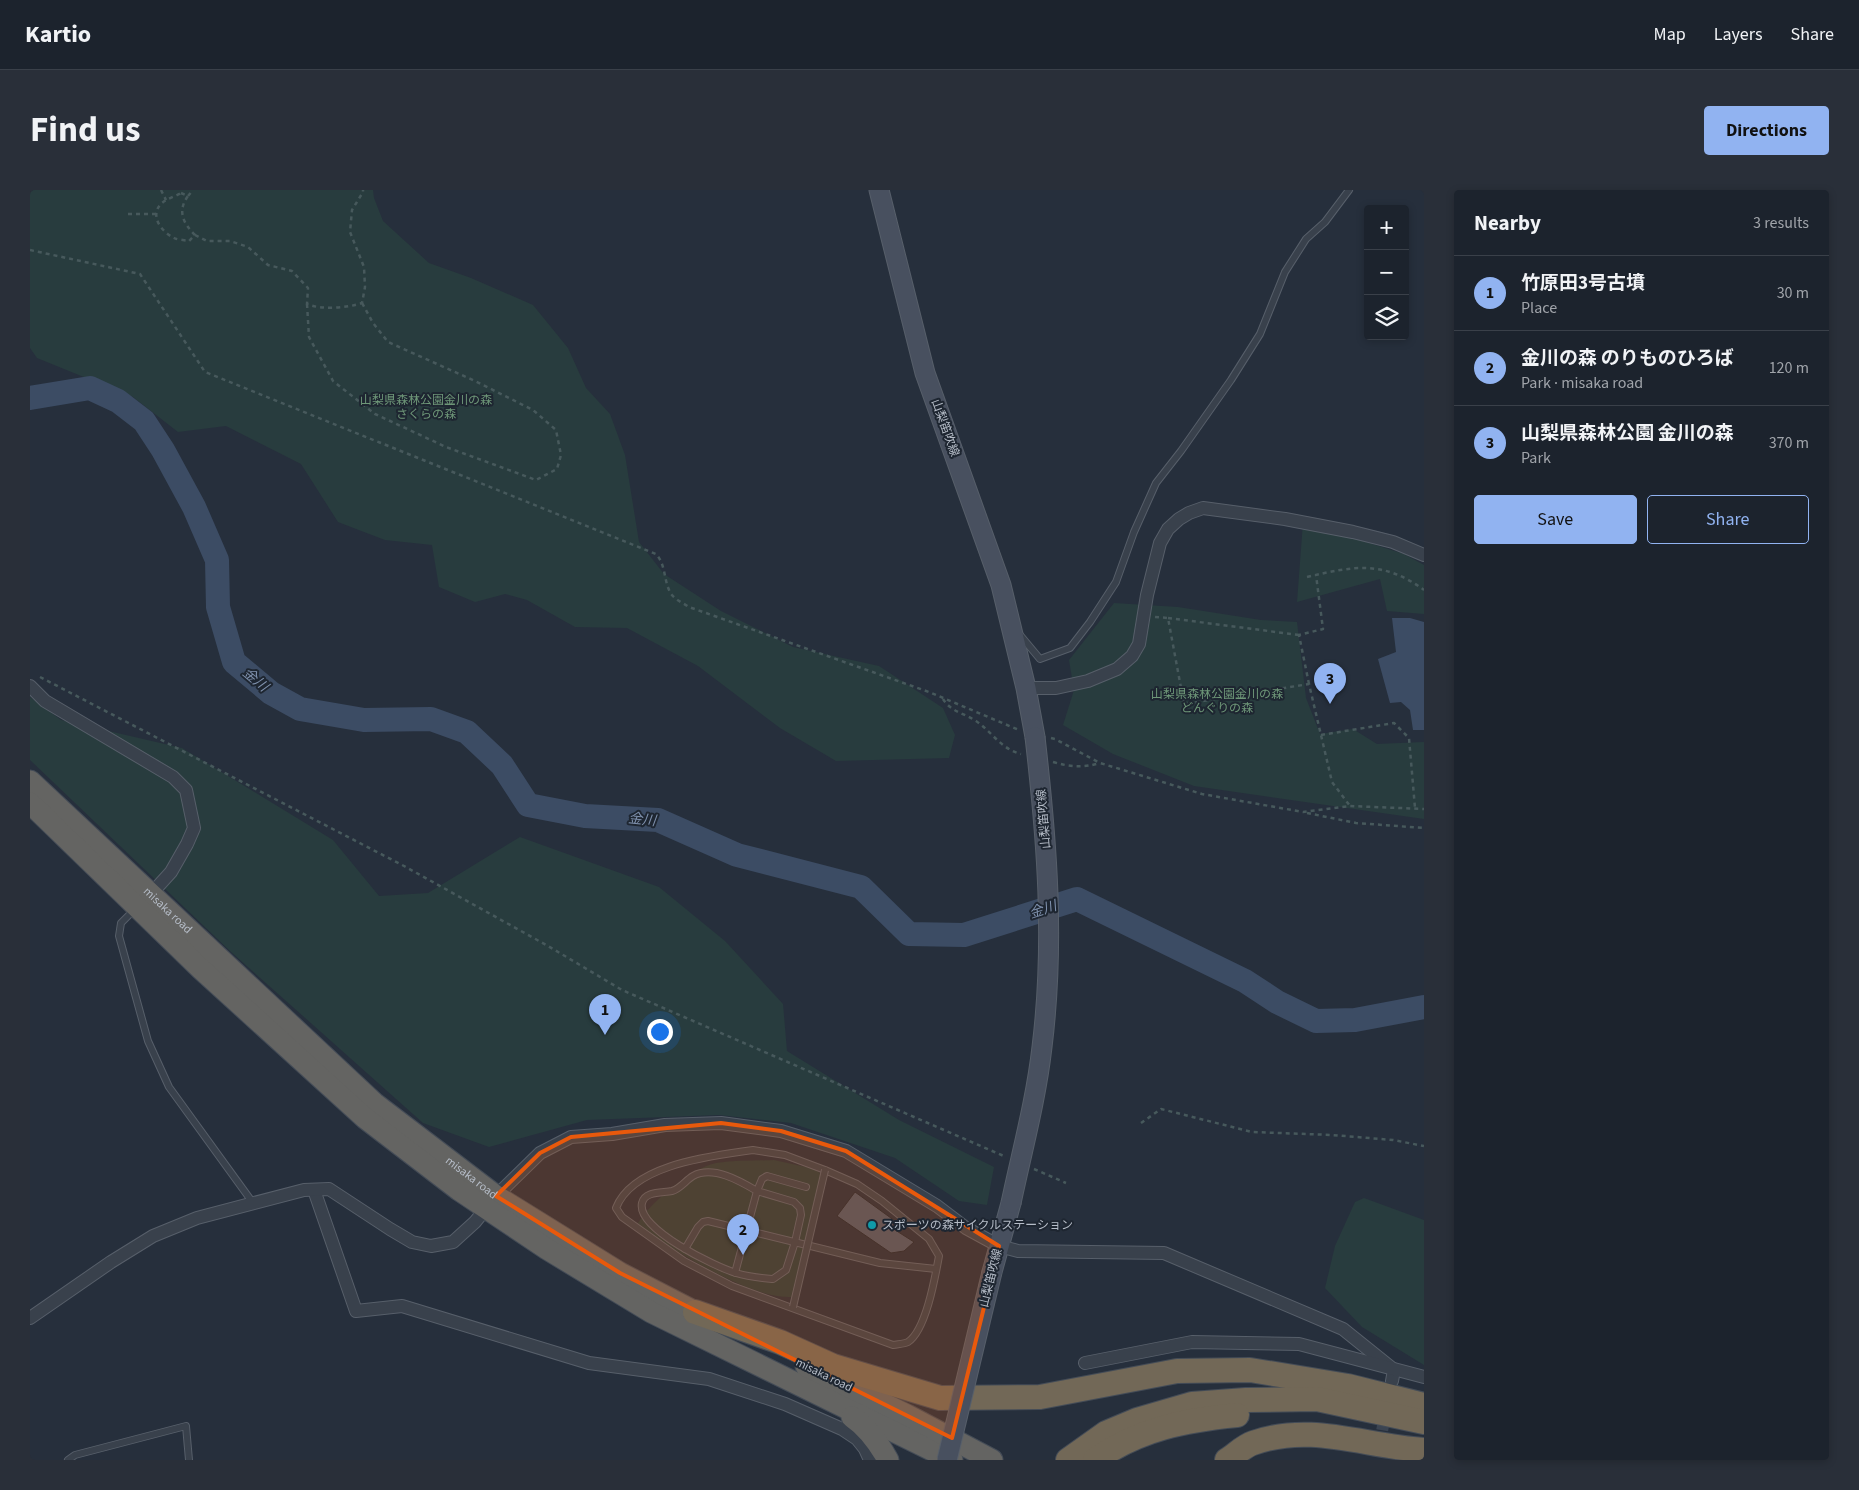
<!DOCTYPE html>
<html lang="en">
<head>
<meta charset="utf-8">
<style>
	body { margin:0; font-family:"Source Sans 3","Noto Sans JP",sans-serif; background:#292f39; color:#f1f3f6 }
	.controls { position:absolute; right:15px; top:15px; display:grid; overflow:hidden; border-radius:5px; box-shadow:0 2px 8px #0003 }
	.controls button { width:45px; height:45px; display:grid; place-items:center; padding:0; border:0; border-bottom:1px solid #3a4049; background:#1c232d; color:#f1f3f6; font:25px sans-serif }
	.you { position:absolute; left:629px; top:841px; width:18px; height:18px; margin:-12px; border:4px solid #fff; border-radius:50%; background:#1a73e8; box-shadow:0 0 0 8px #1a73e833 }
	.badge { display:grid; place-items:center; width:32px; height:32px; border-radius:50%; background:#91b3f1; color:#111; font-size:16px; font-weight:700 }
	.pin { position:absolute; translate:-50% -41px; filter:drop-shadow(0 1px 2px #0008) }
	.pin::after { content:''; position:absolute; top:26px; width:18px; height:15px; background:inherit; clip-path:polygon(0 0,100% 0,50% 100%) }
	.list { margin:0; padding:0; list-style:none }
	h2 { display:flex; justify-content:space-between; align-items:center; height:65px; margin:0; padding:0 20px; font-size:21px }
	h2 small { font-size:16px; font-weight:400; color:#a0a4aa }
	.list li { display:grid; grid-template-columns:32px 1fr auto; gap:15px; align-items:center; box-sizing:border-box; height:75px; padding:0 20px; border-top:1px solid #3a4049 }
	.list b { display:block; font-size:19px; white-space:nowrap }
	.list p { margin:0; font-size:16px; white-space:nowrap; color:#a0a4aa }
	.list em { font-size:16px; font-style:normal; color:#a0a4aa }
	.actions { display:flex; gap:10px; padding:15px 20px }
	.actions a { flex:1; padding:11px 0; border:1px solid #91b3f1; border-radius:5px; text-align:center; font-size:18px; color:#91b3f1 }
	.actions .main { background:#91b3f1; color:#111 }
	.icon { flex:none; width:28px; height:28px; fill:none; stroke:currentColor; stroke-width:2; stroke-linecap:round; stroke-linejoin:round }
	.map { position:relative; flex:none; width:1394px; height:1270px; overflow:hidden; border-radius:5px }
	header { display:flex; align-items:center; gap:30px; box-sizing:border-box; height:70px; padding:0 25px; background:#1c232d; border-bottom:1px solid #3a4049 }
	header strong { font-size:24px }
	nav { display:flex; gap:28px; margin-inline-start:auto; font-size:18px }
	.intro { display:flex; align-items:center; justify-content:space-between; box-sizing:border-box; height:120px; padding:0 30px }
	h1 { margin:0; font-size:35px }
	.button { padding:12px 22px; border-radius:5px; background:#91b3f1; color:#111; font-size:18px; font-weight:700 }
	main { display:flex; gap:30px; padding:0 30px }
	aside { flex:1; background:#1c232d; border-radius:5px; box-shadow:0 2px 8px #0003 }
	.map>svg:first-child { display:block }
</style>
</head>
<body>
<header>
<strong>Kartio</strong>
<nav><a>Map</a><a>Layers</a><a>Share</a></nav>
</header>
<div class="intro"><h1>Find us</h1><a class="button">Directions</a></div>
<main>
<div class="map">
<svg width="1394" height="1270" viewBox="0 0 1394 1270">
	<rect width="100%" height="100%" fill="#262f3c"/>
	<g fill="#283c3e">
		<path d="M 0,0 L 343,0 L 344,8 L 353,31 L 399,73 L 441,88 L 503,115 L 538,158 L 556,198 L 580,224 L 595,265 L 609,352 L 634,384 L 691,421 L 763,457 L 849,476 L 913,518 L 925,545 L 919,568 L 806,571 L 750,538 L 668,476 L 597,438 L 545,437 L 497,410 L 475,404 L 445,412 L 409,397 L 402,355 L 355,350 L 308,332 L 271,274 L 196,236 L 148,242 L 103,207 L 7,168 L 0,158 Z"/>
		<path d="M 1273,332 L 1374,364 L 1394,375 L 1394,424 L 1357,421 L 1350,389 L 1267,412 Z"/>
		<path d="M 1084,413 L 1148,417 L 1231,430 L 1267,432 L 1276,508 L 1290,544 L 1323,539 L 1347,554 L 1394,552 L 1394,629 L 1164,596 L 1083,564 L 1033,535 L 1044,500 L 1039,470 Z"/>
		<path d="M 0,507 L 31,530 L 152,558 L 303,650 L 349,706 L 398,703 L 490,647 L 629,697 L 695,751 L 753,814 L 757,861 L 869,930 L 964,977 L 957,1015 L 929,1011 L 865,968 L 761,933 L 689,925 L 557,930 L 459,957 L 393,933 L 200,761 L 0,570 Z"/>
		<path d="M 744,970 L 785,979 L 791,984 L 762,1107 C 718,1109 645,1059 606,1037 C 616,1015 661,978 686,973 C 705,970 725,971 744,970 Z"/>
		<path d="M 1334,1008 L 1394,1030 L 1394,1175 L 1332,1137 L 1295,1098 L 1305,1056 L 1325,1012 Z"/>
	</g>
	<path fill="#3c4c64" d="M 1362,428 L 1380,428 L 1394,432 L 1394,540 L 1383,540 L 1380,520 L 1371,512 L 1360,513 L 1348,469 L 1366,462 Z"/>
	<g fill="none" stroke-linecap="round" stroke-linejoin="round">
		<path stroke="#3c4c64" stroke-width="24" d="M 0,208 L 60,198 L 88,211 L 114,231 L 133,260 L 164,317 L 187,370 L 188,417 L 204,472 L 241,503 L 270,519 L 334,530 L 401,529 L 437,542 L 472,575 L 498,615 L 555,626 L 628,630 L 707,665 L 831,697 L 879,744 L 934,745 L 1047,709 L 1215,791 L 1247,812 L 1286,831 L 1325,830 L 1394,817"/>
	</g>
	<path fill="#4c5665" stroke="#202833" d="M 825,1002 L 865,1031 L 862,1038 L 884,1052 L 874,1061 L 861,1063 L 807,1026 Z"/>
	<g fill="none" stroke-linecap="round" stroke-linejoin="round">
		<path stroke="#3b4451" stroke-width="12" stroke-dasharray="12 6" stroke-linecap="butt" d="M 1349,1258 L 1356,1219"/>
		<g stroke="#575f6a" stroke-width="8">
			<g id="service">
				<path d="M 990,445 L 1010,469 L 1040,458 L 1060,432 L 1086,392 L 1104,342 L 1126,293 L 1151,261 L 1201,190 L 1230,144 L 1255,82 L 1276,49 L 1295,32 L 1319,0"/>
				<path d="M 105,719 L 91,733 L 89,746 L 118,851 L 139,897 L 223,1013"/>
				<path d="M 723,960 L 755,965 L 795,980 L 827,994 L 852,1011 L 899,1049 L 909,1066 C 905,1088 896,1140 878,1152 C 874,1154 868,1154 863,1155 L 702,1096 L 654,1071 L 592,1027 L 586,1018 C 603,974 682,966 723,960 Z"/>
				<path d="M 655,1059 L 668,1037 L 673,1032 L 678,1031 L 850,1073 L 906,1079"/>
				<path d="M 705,1083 L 727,1001 L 764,1012 L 770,1018 L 771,1025 L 765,1052 L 756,1080 L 743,1089 C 731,1088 718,1087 706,1083 C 686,1077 606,1039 612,1013 C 615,1001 632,1003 642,1001 C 650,999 656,990 663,986 C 683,975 710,991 727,1001 L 732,989 L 737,986 L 776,997"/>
				<path d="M 38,1270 L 45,1265 L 156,1236 L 159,1270"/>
			</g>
		</g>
		<g stroke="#575f6a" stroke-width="14">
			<g id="minor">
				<path d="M 0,496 L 15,511 L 143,587 L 156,600 L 164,638 L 157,654 L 141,682 L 121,704"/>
				<path d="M 996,498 L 1026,498 L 1058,491 L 1087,479 L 1102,466 L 1109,454 L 1117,405 L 1130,353 L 1138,339 L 1149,329 L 1159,323 L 1173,318 L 1255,329 L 1323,342 L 1363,352 L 1394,365"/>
				<path d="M 284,1000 L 326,1121 L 372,1116 L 559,1173 L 679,1189 L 755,1214 L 812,1239 L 827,1249 L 835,1259 L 840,1270"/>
				<path d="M 0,1128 L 81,1072 L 123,1046 L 167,1028 L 274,1000 L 299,999 L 360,1039 L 382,1052 L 401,1056 L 423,1052 L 445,1032 L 466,1006 L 510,963 L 541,947 L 582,944 L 635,935 L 691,933 L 751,941 L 816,961 L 907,1016 L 936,1038 L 969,1056 L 988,1061 L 1134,1063 L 1313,1139 L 1364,1180 L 1362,1191"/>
				<path d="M 1055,1173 L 1162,1152 L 1269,1154 L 1394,1187"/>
			</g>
		</g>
		<g stroke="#575f6a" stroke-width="21">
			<g id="secondary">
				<path d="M 849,0 L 895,183 L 971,395 L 996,498 L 1005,547"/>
				<path d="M 962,1082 L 981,1013"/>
			</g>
		</g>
		<g stroke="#444c57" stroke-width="23">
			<g id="trunk">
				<path id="s1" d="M 0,591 L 344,913 L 466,1006 L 590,1083 L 681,1130"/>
				<path d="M 0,613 L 171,779 L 335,928 L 429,1000 L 517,1059 L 621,1122 L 922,1270"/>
				<path d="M 776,1176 L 877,1225 L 962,1270"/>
				<path d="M 822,1227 C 838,1238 848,1252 858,1270"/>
			</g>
		</g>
		<g stroke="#444c57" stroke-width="26">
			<g id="motorway">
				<path d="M 665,1122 L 750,1152 L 803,1176 L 910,1208 L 1010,1207 L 1147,1181 L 1220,1180 L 1318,1196 L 1394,1215"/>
				<path d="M 1038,1270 L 1076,1243 L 1107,1230 L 1162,1214 L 1216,1210 L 1287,1209 L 1394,1232"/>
				<path d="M 1065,1270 C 1109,1239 1155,1230 1207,1225"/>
				<path d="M 1197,1270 C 1205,1265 1214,1256 1223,1253 C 1282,1232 1336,1257 1394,1260"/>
			</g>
		</g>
		<g stroke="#47595c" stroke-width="2.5" stroke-dasharray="4 4" stroke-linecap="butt">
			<path d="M 131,0 L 136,10"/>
			<path d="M 151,3 L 158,6 C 147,21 153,33 165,45 L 159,51 C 155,50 148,50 144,48 C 132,42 120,27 130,15 C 135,9 144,7 151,3 Z"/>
			<path d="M 158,6 L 163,0"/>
			<path d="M 98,24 L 126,24"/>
			<path d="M 165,45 L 177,51 L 200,51 L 218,57 L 238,75 L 262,81 L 278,98 L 277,114 C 290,120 318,118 332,113 L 335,97 L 334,77 L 320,42 L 322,20 L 333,2 L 333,0"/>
			<path d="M 0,60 L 110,84 L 175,182 L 626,364 C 637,376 633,393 642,405 C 646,410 653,413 659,417 L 899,502 L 989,540"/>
			<path d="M 277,114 L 279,147 L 303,191 L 345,224 L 416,257 L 506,290 L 527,279 L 531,265 L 526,240 L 503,220 L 445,191 L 358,152 L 343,133 L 332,113"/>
			<path d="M 1277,387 C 1324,376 1353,370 1394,400"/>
			<path d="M 1125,427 L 1138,428 L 1154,514 L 1279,494 L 1302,592 L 1320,616"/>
			<path d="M 1138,428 L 1269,445"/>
			<path d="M 10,487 L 374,676 L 518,756 L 592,800 L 976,967"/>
			<path d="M 1279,494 L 1269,445 L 1293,439 L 1286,385"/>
			<path d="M 913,509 C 921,522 934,523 946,531 C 962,542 971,559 991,564"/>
			<path d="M 1291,545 L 1364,533 L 1379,548 L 1385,618"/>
			<path d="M 1021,548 L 1025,549 L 1070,573 L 1172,604 L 1273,622 L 1320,616 L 1394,619"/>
			<path d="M 1023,572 C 1040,577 1053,578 1070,573"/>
			<path d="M 1277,623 L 1326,633 L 1394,638"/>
			<path d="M 1111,933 L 1131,919 L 1222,942 L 1302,945 L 1363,950 L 1394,956"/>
			<path d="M 1004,979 L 1036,993"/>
		</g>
		<use href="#service" stroke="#39414c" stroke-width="6"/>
		<use href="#minor" stroke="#39414c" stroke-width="12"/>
		<use href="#secondary" stroke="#48505f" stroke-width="19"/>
		<use href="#trunk" stroke="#646462" stroke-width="21"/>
		<use href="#motorway" stroke="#726857" stroke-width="24"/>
		<g stroke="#575f6a" stroke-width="8" stroke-linecap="butt">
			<path id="service-bridge" d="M 763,1117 L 795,980"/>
		</g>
		<g stroke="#575f6a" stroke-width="21" stroke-linecap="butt">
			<g id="secondary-bridge">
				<path d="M 981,1013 C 992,961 1006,910 1012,857 C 1025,752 1017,651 1005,547"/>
				<path d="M 917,1270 L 962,1082"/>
			</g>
		</g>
		<use href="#service-bridge" stroke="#39414c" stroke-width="6"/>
		<use href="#secondary-bridge" stroke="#48505f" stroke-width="19"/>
	</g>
	<path fill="#e8590c" fill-opacity="0.2" stroke="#e8590c" stroke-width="4" stroke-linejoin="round" d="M 691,933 L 751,941 L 816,961 L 969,1056 L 922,1248 L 590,1083 L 466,1006 L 510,963 L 541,947 Z"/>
	<circle fill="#0f9aa8" stroke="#1e2631" stroke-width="2" cx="842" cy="1035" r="5"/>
	<g text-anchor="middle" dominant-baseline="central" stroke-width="4" stroke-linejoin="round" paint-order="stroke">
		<g font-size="12" fill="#6e9778" stroke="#1e2631">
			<text x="396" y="210">山梨県森林公園金川の森<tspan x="396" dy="14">さくらの森</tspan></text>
			<text x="1187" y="504">山梨県森林公園金川の森<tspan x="1187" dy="14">どんぐりの森</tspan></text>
		</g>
		<g font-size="12" fill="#b5bcc7" stroke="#1e2631">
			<text transform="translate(915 238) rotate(70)">山梨笛吹線</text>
			<text transform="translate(1014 629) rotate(-95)">山梨笛吹線</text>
			<text stroke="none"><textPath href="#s1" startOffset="189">misaka road</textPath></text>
			<text stroke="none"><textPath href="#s1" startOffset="594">misaka road</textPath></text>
			<text transform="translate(961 1088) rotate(-76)">山梨笛吹線</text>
			<text transform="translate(794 1185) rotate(26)">misaka road</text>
		</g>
		<g font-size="12" fill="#b5bcc7" stroke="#1e2631" text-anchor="start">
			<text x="852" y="1035">スポーツの森サイクルステーション</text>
		</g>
		<g font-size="14" font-style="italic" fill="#7f91ad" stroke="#1e2631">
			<text transform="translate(225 490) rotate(40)">金川</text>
			<text transform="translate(612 630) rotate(6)">金川</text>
			<text transform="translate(1013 720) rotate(-18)">金川</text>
		</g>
	</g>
</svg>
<div class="controls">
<button>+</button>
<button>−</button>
<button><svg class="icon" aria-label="layers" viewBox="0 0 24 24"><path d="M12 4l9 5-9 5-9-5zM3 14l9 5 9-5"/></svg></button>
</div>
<div class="you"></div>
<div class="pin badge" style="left:575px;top:845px">1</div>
<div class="pin badge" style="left:713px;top:1065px">2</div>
<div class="pin badge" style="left:1300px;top:514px">3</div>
</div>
<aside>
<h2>Nearby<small>3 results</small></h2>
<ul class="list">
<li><span class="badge">1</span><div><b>竹原田3号古墳</b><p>Place</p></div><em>30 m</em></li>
<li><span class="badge">2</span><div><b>金川の森 のりものひろば</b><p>Park · misaka road</p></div><em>120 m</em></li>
<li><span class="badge">3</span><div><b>山梨県森林公園 金川の森</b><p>Park</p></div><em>370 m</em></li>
</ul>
<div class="actions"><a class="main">Save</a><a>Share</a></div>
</aside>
</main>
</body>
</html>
